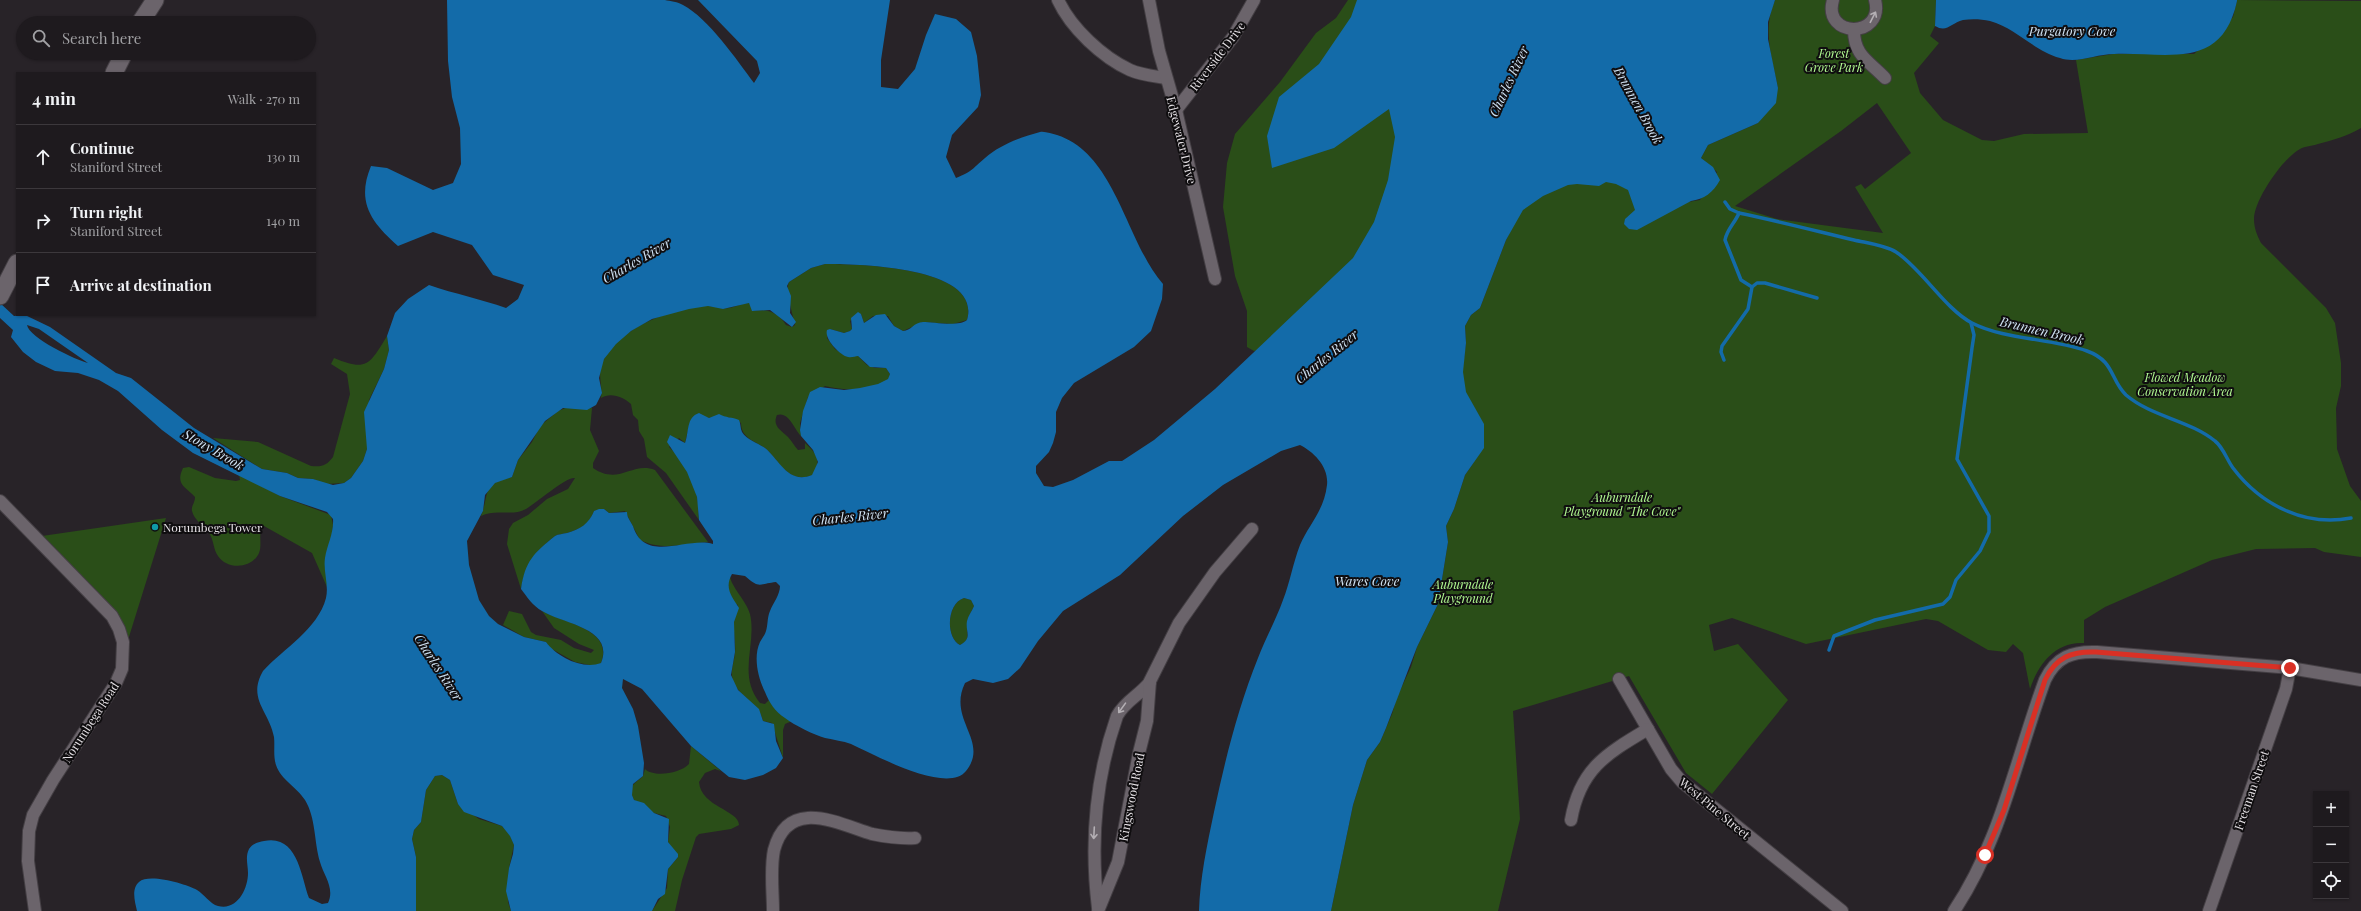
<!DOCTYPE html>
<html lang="en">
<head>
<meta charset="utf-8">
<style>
	body { margin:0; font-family:"Playfair Display",serif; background:#262327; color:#f1f3f6 }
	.controls { position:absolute; right:12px; bottom:12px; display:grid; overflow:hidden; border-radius:0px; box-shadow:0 1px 3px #0004 }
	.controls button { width:36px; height:36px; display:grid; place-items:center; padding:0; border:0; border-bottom:1px solid #3c383c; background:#1e1a1e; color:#f1f3f6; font:20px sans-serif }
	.stop { position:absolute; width:12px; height:12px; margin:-9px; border:3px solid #d93025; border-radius:50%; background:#fff }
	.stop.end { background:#d93025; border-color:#fff; box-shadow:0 1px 4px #0008 }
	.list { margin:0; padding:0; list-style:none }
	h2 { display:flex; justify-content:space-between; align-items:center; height:52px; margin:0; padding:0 16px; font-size:17px }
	h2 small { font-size:13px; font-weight:400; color:#a1a1a4 }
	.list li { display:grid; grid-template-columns:26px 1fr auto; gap:12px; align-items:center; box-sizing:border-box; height:64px; padding:0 16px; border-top:1px solid #3c383c }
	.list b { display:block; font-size:15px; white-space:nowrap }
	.list p { margin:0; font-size:13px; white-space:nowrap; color:#a1a1a4 }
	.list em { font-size:13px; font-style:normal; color:#a1a1a4 }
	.icon { flex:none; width:22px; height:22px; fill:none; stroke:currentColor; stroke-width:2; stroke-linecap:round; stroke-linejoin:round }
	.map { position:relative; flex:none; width:2361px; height:911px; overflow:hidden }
	.search { position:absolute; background:#1e1a1e; box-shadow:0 1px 3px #0004; left:16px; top:16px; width:300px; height:44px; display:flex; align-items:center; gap:10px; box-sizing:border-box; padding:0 14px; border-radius:22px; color:#a1a1a4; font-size:15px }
	.panel { position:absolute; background:#1e1a1e; box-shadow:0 1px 3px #0004; left:16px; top:72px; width:300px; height:244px; border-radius:0px }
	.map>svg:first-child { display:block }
</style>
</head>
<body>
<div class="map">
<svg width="2361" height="911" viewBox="0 0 2361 911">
	<rect width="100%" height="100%" fill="#282328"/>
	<g fill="#2a4e18" fill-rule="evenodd">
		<path d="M 1348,0 L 1403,0 L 1405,157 L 1357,263 L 1260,350 L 1254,351 L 1247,347 L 1247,311 L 1235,276 L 1223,207 L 1227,163 L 1235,134 L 1280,82 L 1316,33 L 1336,18 Z"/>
		<path d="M 1775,0 L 1936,0 L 1935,26 L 1930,36 L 1939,43 L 1914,73 L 1920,93 L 1943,120 L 1982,140 L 1994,141 L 2024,134 L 2088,133 L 2076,60 L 2113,54 L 2194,54 L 2233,17 L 2237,0 L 2361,1 L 2361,128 C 2348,136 2333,140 2318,144 C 2312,146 2305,146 2300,149 C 2283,158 2254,200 2254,219 C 2254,228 2257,235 2261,243 L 2326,308 L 2335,323 L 2341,363 L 2341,386 L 2336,408 L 2337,449 L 2350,486 L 2361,501 L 2361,557 L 2324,552 L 2315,548 L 2256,549 L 2212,560 L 2105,607 L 2084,620 L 2084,643 C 2055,641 2038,665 2030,689 L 2023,653 L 2013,644 L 2006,652 L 1988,650 L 1938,621 L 1926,619 L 1806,644 L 1732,618 L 1709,625 L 1714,651 L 1738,644 L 1788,700 L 1712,794 L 1686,773 L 1629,676 L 1513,711 L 1520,819 L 1498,911 L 1331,911 L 1353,805 L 1367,760 L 1380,742 L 1392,714 L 1397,697 L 1411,667 L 1417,647 L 1438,604 L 1448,542 L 1446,526 L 1454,509 L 1465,475 L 1474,462 L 1454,434 L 1466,343 L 1465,326 L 1471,315 L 1480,308 L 1506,240 L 1533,184 L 1601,176 L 1688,202 L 1700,200 L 1717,172 L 1701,158 L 1708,145 L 1758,123 L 1778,88 C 1772,58 1762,30 1775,0 ZM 1877,103 L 1911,153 L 1865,189 L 1861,184 L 1855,187 L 1883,233 L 1777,219 L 1735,206 L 1841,131 Z"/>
		<path d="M 825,264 C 856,264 983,266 967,320 L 953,324 L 923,322 L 903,331 L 894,326 L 888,316 L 873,316 L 864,323 L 861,314 L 850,321 L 852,329 L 850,331 L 844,333 L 830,329 L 827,338 L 835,349 L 844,355 L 858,356 L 867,365 L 875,368 L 886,368 L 890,374 L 889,379 C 873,391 843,391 825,386 L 808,397 L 800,423 L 801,436 C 794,429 789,411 777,415 C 772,426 781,430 788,437 C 792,441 794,446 798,450 L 805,449 L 805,443 C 818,455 821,460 813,475 C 788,485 779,460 765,448 C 755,441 741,438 741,423 C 731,416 719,415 709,418 L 704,417 L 689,426 L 685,443 L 679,438 L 669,447 C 683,459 697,485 698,504 C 699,509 698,514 699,520 L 666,473 L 647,457 L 644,439 L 639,431 L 638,420 L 633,415 L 631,404 C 623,397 611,392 601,398 C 603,384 596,372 604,359 C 621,327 670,309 704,306 C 712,305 721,310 729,308 C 736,307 742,303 749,303 L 754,311 C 767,308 779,313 786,325 L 792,327 L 795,325 C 793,315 785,291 789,282 L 811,268 Z"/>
		<path d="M 387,336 L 389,350 L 384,369 L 369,400 L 367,449 L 363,461 L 351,478 L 344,483 L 326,484 L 313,479 L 298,478 L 287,473 L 262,469 L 213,438 L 258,442 L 311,466 C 322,467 326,466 333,457 L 350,394 L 347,374 L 331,364 L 334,358 C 367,372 370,364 387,336 Z"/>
		<path d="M 568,407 L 581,409 L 592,408 L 590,430 L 599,451 L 593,463 L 593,468 C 619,486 632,461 655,470 L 708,542 C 684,544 662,551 640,540 L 625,511 L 609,513 L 604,509 L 594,511 C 589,525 580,529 567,533 C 563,534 558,534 555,536 C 536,551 525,564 521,589 L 507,544 L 509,529 L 513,523 L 528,515 L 547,499 L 568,489 L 575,478 C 567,476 536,503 526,509 C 512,517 496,508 481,516 C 490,493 481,483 512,477 L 518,460 L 532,442 L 540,426 L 558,411 Z"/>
		<path d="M 189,467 L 215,478 L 236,481 L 240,480 L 239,474 L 280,496 L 331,515 L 333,525 L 327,587 L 312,553 L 264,526 L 261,529 C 259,536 262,546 259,553 C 252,569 227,570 218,556 C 213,549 214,540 209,533 C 204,526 194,520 192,511 C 191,506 195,503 195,497 C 186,487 175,485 183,468 Z"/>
		<path d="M 166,518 L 123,656 L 119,629 L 35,537 Z"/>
		<path d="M 730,576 C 731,587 746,600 750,614 C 757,645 737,674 760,703 L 765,704 L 769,700 L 779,713 L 792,721 L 785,724 L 783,730 L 783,758 L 772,723 L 763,721 C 759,703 741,698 734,683 C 729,672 734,664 735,653 C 736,643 733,632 734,622 C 734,616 738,612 738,605 C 729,601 726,584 730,576 Z"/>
		<path d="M 964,598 L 971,600 L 974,606 C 971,612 966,621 967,627 C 967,637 970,640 960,645 C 945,637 947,603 964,598 Z"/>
		<path d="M 509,611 L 522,614 L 531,632 L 536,635 L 561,640 L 574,648 L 591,653 L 594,650 L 579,644 L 554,628 L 542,611 C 564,623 614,629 601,663 L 594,666 L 575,662 L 550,648 L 546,642 L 524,637 L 503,625 Z"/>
		<path d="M 691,746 L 721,771 L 715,769 L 705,773 L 699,782 C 701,807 739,810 739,825 L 731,829 L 699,834 L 696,837 L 682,880 L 675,911 L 652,911 L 667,888 L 668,869 L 678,857 L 668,842 L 670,827 L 666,816 L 654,813 L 634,800 C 627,785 634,785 643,776 L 645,769 C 654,778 681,773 689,764 Z"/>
		<path d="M 442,775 L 450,780 L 458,804 L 479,819 L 502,826 L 510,835 L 514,845 L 509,868 L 508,902 L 511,911 L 416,911 L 416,857 L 412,839 L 414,830 L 421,822 L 426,790 L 435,776 Z"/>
	</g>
	<g fill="#136ba9" fill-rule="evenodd">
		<path d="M 447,0 L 665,0 C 670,1 678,2 683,5 C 708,18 737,60 754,83 L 760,73 L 757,61 L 698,0 L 890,0 L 881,60 L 881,87 L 898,89 L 915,69 L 926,35 L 935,14 L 956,19 L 971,32 L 977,56 L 981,95 L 978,107 L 952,135 L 946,157 L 956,178 C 973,171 972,169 985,158 C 1000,145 1021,137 1040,132 C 1045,131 1052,134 1057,135 C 1116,154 1126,242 1163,284 L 1162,299 L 1151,331 L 1134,347 L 1074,383 L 1062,398 L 1056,412 L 1056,432 L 1053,443 L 1049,452 L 1036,466 L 1036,473 L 1044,486 L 1053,487 L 1073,480 L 1109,461 L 1122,461 L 1154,440 L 1215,389 L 1353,258 L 1374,222 L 1388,180 L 1395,137 L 1389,109 L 1334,148 L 1272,168 L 1267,136 L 1279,97 L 1319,64 L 1351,17 L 1357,0 L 1775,0 L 1768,22 L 1768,39 L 1778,88 L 1776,103 L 1758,123 L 1708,145 L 1701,158 L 1713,167 L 1720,180 C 1713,193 1704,199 1691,201 L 1637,230 L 1629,229 L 1624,224 L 1625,219 L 1635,210 L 1628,190 L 1616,184 L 1606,182 L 1599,186 L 1577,184 L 1568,185 L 1543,196 L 1523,210 L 1506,240 L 1480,308 L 1471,315 L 1465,326 L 1466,343 L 1463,372 L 1466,392 L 1484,424 L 1484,448 L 1465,475 L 1454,509 L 1446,526 L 1448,542 L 1438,604 L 1417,647 L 1386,728 L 1380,742 L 1367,760 L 1353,805 L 1331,911 L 1199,911 C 1200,878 1207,845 1214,812 C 1225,760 1238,708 1258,658 C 1265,639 1276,620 1283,600 C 1290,582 1293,563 1300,545 C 1309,524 1324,511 1327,485 C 1329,467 1314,452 1300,445 L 1281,451 L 1223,485 L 1183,516 L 1120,575 L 1063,611 L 1038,641 L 1020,668 L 1008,679 L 993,683 L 973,679 L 965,683 C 947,720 990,741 966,771 C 947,795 873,754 851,744 C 843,741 834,740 825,738 C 814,735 794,725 785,718 C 775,712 769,702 765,692 C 758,678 753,657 760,642 C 762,638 765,635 766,631 C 768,625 767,618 770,611 C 773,603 780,595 780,586 L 776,582 C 758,584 760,589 745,576 L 732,574 C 724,588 732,597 739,608 L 734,622 L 735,652 L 731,675 L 738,690 L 759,709 L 763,721 L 774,724 L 776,741 L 783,758 L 776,768 L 763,775 L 745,780 L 729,777 L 691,746 L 642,689 L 623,679 L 622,688 L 633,709 L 638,726 L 644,763 L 643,776 L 633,784 L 632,795 L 634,800 L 644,803 L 654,813 L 669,819 L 668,842 L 678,854 L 678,857 L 668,869 L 665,894 L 658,899 L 652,911 L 511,911 L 506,891 L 509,868 L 513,854 L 514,845 L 510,836 L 502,826 L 464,812 L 458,804 L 450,780 L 442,775 L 435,776 L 426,790 L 421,822 L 414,830 L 412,839 L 416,857 L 416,911 L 137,911 C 135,902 131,889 139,882 C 149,873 186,884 197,890 C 204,894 210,904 218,906 C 237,911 248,889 248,873 C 248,865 245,857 249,849 C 252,844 258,842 264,841 C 298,834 301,877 309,898 L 322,904 L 328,903 C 335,888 324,876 320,862 C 314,842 316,818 305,800 C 297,787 281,780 276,765 C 273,756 275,746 274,737 C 269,711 247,699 263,671 C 283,649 318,629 326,598 C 329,585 323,571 325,558 C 327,545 334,533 333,519 L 327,512 L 280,496 L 193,453 L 162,430 L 118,391 L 99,380 L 78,373 L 55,371 L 36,362 L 23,352 L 11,337 L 13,330 L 0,318 L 0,303 L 14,316 L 25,315 L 50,327 L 116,373 L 131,378 L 194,428 L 262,469 L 287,473 L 298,478 L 313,479 L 333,485 L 344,483 L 351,478 L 363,461 L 367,449 L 364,412 L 384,369 L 389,350 L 387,336 L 395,313 L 408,299 L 429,285 C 455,294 481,299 506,308 L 518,299 L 524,285 L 493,275 L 472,245 L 433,232 L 398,246 C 371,222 356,202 371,166 L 387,168 L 433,190 L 453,183 L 461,164 L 460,128 L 452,97 L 448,61 ZM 825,264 C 856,264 983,266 967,320 C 959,327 933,322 923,322 C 914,322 911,331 903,331 L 894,326 L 885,314 L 876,315 L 864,323 L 861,314 L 858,312 L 851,318 L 852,329 L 850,331 L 844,333 L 830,329 L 827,330 C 824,339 840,355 848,357 C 852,358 855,356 858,356 L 870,367 L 886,368 L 890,374 L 888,379 L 878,384 L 860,388 L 844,390 L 820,387 L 810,392 L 803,411 L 800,430 L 801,436 L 813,450 L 818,462 L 812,475 C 788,485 779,459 765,448 C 758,443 747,440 742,432 C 740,428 741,424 739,420 C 732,417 726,418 719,414 L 709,418 L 699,413 C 686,417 689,433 685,443 L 670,435 L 667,442 L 687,472 L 697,497 L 699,520 L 713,541 L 713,544 C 689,536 647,563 634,529 C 632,522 627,519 627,512 L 609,513 L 604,509 L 599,509 L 594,511 C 589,524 580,529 567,533 C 563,534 558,534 555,536 C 534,553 525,561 521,589 C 527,597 533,606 542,611 C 563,624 615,628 601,663 C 583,670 557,657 546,642 L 524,637 L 498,624 L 489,616 L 479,600 L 469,565 L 467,541 L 483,511 L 485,495 L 495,483 L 512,477 L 518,460 L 545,421 L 563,408 L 587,410 L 596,405 L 602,393 L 599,378 L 604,359 L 616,344 L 631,331 L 652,319 L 689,309 L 708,306 L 723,309 L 749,303 L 752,311 L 770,310 L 792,327 L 796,322 L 790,313 L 791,296 L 787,286 L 789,282 L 811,268 ZM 27,325 L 39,329 L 88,363 C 76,360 29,338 27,325 ZM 964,598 L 971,600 L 974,606 C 972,611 968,616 967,621 C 965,632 973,638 960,645 C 945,637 947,603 964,598 Z"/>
		<path d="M 1936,0 L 2237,0 L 2237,1 C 2222,71 2167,52 2114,54 C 2096,54 2077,64 2060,58 C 2034,51 2016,28 1990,21 C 1981,19 1971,19 1963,20 C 1951,23 1947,33 1935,26 Z"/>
	</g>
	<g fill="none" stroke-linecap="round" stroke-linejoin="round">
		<g stroke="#136ba9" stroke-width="3.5">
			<path d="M 1725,202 L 1730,209 L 1739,213 C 1778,221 1816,231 1854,240 C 1867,243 1885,245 1896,252 C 1921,268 1945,309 1972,323 C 2005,340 2051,338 2087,351 C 2115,361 2110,380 2126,395 C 2152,417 2189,420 2215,441 C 2223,447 2227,460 2233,468 C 2261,505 2305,527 2351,518"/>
			<path d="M 1752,287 L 1757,283 L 1765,283 L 1817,298"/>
			<path d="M 1724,360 L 1721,352 L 1722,346 L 1748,309 L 1752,287 L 1741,280 L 1725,240 C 1727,229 1735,223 1739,213"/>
			<path d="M 1829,650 L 1834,636 L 1875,620 L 1943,604 L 1950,597 L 1956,580 L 1980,551 L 1989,532 L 1989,516 L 1957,459 L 1972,348 L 1974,335 L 1971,323"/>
		</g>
		<g stroke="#443f44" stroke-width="14">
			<g id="minor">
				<path d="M 1058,0 C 1071,28 1102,57 1130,70 C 1141,75 1154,76 1166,78"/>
				<path d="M 1149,0 L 1159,51 L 1176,110 L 1215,279"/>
				<path d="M 1833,0 C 1822,38 1885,39 1875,0"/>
				<path d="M 1854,30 C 1854,56 1869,61 1885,78"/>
				<path d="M 1176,110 L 1233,37 L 1254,0"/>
				<path d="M 0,501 L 112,616 L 119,629 L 123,642 L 122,669 L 116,683 L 53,780 L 33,815 L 29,831 L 28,861 L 35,911"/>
				<path d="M 1619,679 L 1671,769 L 1682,782 L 1842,911"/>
				<path d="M 1571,820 C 1580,769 1606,754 1648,729"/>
				<path d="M 1098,908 C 1090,842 1095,779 1117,716 C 1125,701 1140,695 1150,682"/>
				<path d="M 773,911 C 773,892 770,869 774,850 C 788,796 839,824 872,834 C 887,837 900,839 915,838"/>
				<path d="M 1098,911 L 1118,862 L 1139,753 L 1147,721 L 1150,681 L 1179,623 L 1215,572 L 1252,529"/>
				<path d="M 1954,911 C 2001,841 2016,758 2045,680 C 2056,657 2072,651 2097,652 L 2290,668 L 2361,680"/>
				<path d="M 2209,911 L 2286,689 L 2290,668"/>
			</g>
		</g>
		<g stroke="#443f44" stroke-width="19">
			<g id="secondary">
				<path d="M 140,23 L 155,0"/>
				<path d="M 114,73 L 124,53"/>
				<path d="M 0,296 L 17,263"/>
			</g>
		</g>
		<use href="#minor" stroke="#6b646b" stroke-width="12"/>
		<use href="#secondary" stroke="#6b646b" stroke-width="17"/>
	</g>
	<defs><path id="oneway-shaft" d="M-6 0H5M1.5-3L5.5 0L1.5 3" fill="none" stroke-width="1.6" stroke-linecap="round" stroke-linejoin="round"/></defs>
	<g stroke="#b4afb4">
		<use href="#oneway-shaft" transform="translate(1873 17) rotate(-63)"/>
		<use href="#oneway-shaft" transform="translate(1122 708) rotate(126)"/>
		<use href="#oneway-shaft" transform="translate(1094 833) rotate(93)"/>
	</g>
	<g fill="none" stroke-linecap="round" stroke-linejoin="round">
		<path stroke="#d93025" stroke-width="5" d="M 1985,855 L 2004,810 L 2045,680 C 2056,657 2072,651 2096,652 L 2290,668"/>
	</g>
	<circle fill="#0f9aa8" stroke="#0f0d0f" stroke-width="1.5" cx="155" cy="527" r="4"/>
	<g text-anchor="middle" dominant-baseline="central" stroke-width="4" stroke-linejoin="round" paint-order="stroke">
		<g font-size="12" font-style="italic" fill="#b2fb92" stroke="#0f0d0f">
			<text x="1834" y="53">Forest<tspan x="1834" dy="14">Grove Park</tspan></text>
			<text x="2185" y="377">Flowed Meadow<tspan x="2185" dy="14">Conservation Area</tspan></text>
			<text x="1622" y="497">Auburndale<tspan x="1622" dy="14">Playground "The Cove"</tspan></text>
			<text x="1463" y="584">Auburndale<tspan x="1463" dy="14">Playground</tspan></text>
		</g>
		<g font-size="12" fill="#e5e1e5" stroke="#0f0d0f">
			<text transform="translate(1217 56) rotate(-53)">Riverside Drive</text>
			<text transform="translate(1182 140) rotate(76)">Edgewater Drive</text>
			<text transform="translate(90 722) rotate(-57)">Norumbega Road</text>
			<text transform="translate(2251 790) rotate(-71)">Freeman Street</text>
			<text transform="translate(1131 797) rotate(-79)">Kingswood Road</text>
			<text transform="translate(1715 808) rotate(40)">West Pine Street</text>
		</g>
		<g font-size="12" fill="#e5e1e5" stroke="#0f0d0f" text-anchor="start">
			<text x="163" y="527">Norumbega Tower</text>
		</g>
		<g font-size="13" font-style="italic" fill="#d0e3f4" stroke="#0f0d0f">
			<text x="2072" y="30">Purgatory Cove</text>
			<text transform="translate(1508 81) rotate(-65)">Charles River</text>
			<text transform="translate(1639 105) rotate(61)">Brunnen Brook</text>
			<text transform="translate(636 260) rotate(-30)">Charles River</text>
			<text transform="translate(2042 330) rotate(13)">Brunnen Brook</text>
			<text transform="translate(1326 356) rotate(-39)">Charles River</text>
			<text transform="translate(214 449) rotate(30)">Stony Brook</text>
			<text transform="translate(850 516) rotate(-6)">Charles River</text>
			<text x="1367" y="580">Wares Cove</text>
			<text transform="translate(439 667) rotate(57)">Charles River</text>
		</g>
	</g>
</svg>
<div class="controls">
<button>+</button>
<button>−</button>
<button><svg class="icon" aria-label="locate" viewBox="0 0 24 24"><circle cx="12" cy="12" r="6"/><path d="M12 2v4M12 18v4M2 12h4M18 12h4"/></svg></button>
</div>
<div class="stop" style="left:1985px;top:855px"></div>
<div class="stop end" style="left:2290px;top:668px"></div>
<div class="search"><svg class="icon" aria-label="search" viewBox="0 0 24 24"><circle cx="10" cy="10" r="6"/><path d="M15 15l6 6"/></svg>Search here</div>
<section class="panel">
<h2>4 min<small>Walk · 270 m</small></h2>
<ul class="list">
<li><svg class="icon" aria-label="ahead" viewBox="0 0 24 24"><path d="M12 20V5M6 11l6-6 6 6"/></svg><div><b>Continue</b><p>Staniford Street</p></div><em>130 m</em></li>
<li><svg class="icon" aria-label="right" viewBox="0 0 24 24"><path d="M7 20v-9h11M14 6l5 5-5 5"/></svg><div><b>Turn right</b><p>Staniford Street</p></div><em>140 m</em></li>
<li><svg class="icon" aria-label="arrive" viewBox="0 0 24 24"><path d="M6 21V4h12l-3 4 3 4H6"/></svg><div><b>Arrive at destination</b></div></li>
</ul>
</section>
</div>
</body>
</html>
